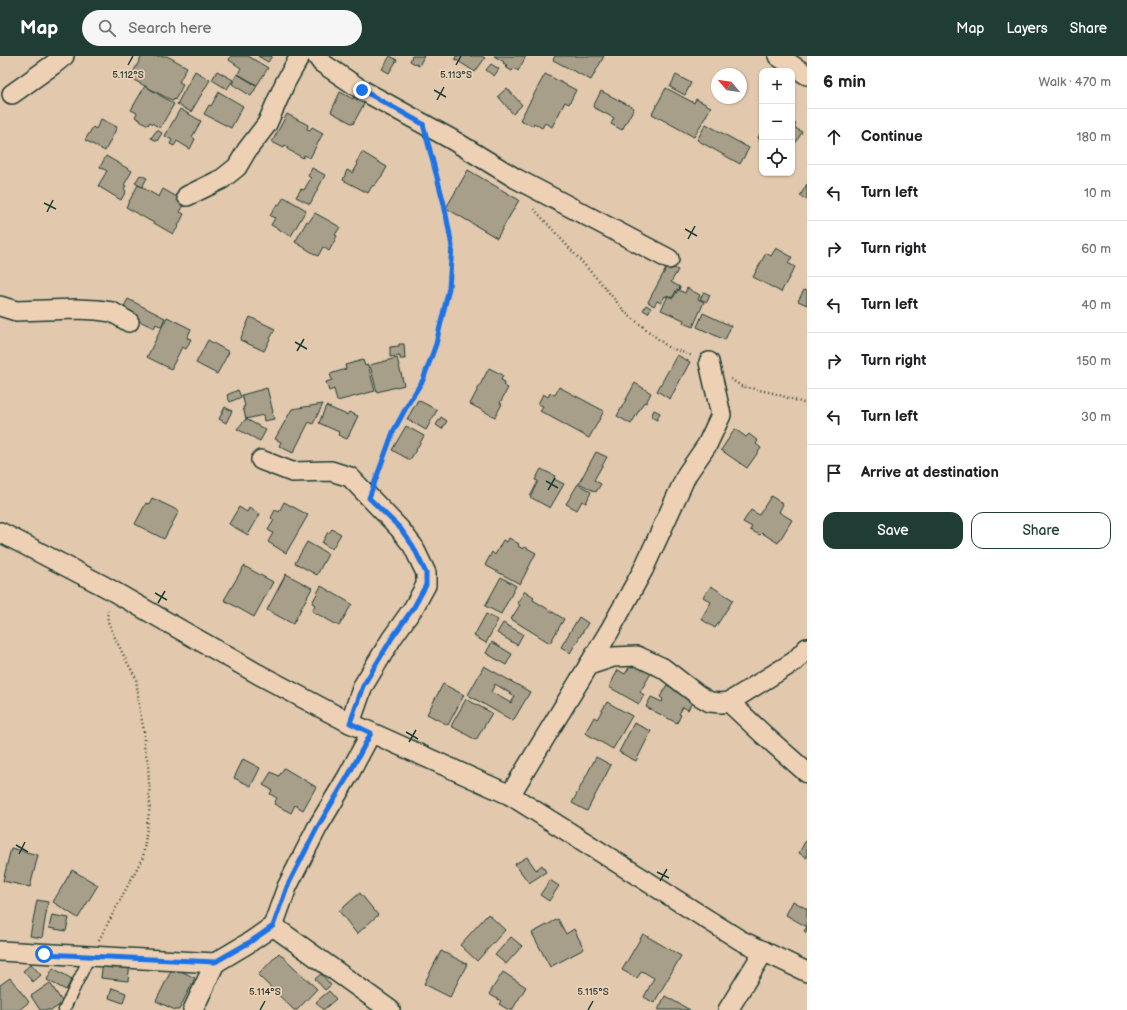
<!DOCTYPE html>
<html lang="en">
<head>
<meta charset="utf-8">
<style>
	body { margin:0; font-family:"Balsamiq Sans",sans-serif; background:#f6f6f6; color:#202124 }
	.controls { position:absolute; right:12px; top:12px; display:grid; overflow:hidden; border-radius:8px; box-shadow:0 1px 3px #0004 }
	.controls button { width:36px; height:36px; display:grid; place-items:center; padding:0; border:0; border-bottom:1px solid #e0e0e0; background:#fff; color:#202124; font:20px sans-serif }
	.compass { position:absolute; left:711px; top:12px; width:36px; height:36px; border-radius:50%; background:#fff; box-shadow:0 1px 3px #0004; rotate:299deg }
	.stop { position:absolute; width:12px; height:12px; margin:-9px; border:3px solid #1a73e8; border-radius:50%; background:#fff }
	.stop.end { background:#1a73e8; border-color:#fff; box-shadow:0 1px 4px #0008 }
	.list { margin:0; padding:0; list-style:none }
	h2 { display:flex; justify-content:space-between; align-items:center; height:52px; margin:0; padding:0 16px; font-size:17px }
	h2 small { font-size:13px; font-weight:400; color:#757577 }
	.list li { display:grid; grid-template-columns:26px 1fr auto; gap:12px; align-items:center; box-sizing:border-box; height:56px; padding:0 16px; border-top:1px solid #e0e0e0 }
	.list b { display:block; font-size:15px; white-space:nowrap }
	.list em { font-size:13px; font-style:normal; color:#757577 }
	.actions { display:flex; gap:8px; padding:12px 16px }
	.actions a { flex:1; padding:9px 0; border:1px solid #1f3d34; border-radius:12px; text-align:center; font-size:14px; color:#1f3d34 }
	.actions .main { background:#1f3d34; color:#fff }
	.icon { flex:none; width:22px; height:22px; fill:none; stroke:currentColor; stroke-width:2; stroke-linecap:round; stroke-linejoin:round }
	.map { position:relative; flex:none; width:807px; height:954px; overflow:hidden }
	header { display:flex; align-items:center; gap:24px; box-sizing:border-box; height:56px; padding:0 20px; background:#1f3d34; color:#fff }
	header strong { font-size:19px }
	nav { display:flex; gap:22px; margin-inline-start:auto; font-size:14px }
	.search { width:280px; height:36px; background:#f6f6f6; display:flex; align-items:center; gap:10px; box-sizing:border-box; padding:0 14px; border-radius:22px; color:#757577; font-size:15px }
	main { display:flex }
	aside { flex:1; background:#fff }
	.map>svg:first-child { display:block }
</style>
</head>
<body>
<header>
<strong>Map</strong>
<div class="search"><svg class="icon" aria-label="search" viewBox="0 0 24 24"><circle cx="10" cy="10" r="6"/><path d="M15 15l6 6"/></svg>Search here</div>
<nav><a>Map</a><a>Layers</a><a>Share</a></nav>
</header>
<main>
<div class="map">
<svg width="807" height="954" viewBox="0 0 807 954">
	<rect width="100%" height="100%" fill="#e2c8ad"/>
	<filter id="ink" filterUnits="userSpaceOnUse"><feTurbulence type="fractalNoise" baseFrequency=".025" numOctaves="2"/><feDisplacementMap in="SourceGraphic" scale="8" xChannelSelector="R" yChannelSelector="G"/><feConvolveMatrix kernelMatrix="1 2 1 2 8 2 1 2 1" color-interpolation-filters="sRGB"/></filter>
	<g filter="url(#ink)">
		<g fill="#a89f8a" stroke="#1f3d34" fill-rule="evenodd">
			<path d="M 142,0 L 167,0 L 187,11 L 179,26 L 183,28 L 183,29 L 175,44 L 174,43 L 173,45 L 130,22 Z"/>
			<path d="M 231,0 L 248,0 L 268,12 L 257,29 L 238,18 L 241,12 L 229,4 Z"/>
			<path d="M 258,0 L 272,0 L 268,6 Z"/>
			<path d="M 390,0 L 397,4 L 389,17 L 382,13 Z"/>
			<path d="M 412,0 L 424,0 L 419,10 L 410,5 Z"/>
			<path d="M 456,0 L 481,0 L 485,2 L 475,16 L 455,3 Z"/>
			<path d="M 494,0 L 526,0 L 518,15 L 514,12 L 512,15 L 505,11 L 507,9 L 503,7 L 504,6 Z"/>
			<path d="M 555,0 L 604,0 L 591,24 L 553,4 Z"/>
			<path d="M 491,8 L 499,13 L 494,20 L 486,14 Z"/>
			<path d="M 195,15 L 210,24 L 191,56 L 177,48 Z"/>
			<path d="M 217,15 L 233,24 L 227,33 L 212,24 Z"/>
			<path d="M 237,18 L 257,30 L 251,40 L 232,28 Z"/>
			<path d="M 545,18 L 576,34 L 569,48 L 565,46 L 552,71 L 545,67 L 542,72 L 534,67 L 533,70 L 520,64 Z"/>
			<path d="M 676,19 L 691,27 L 685,39 L 670,31 Z"/>
			<path d="M 145,30 L 174,48 L 160,72 L 150,66 L 148,69 L 135,61 L 137,57 L 131,54 Z"/>
			<path d="M 507,32 L 522,49 L 513,58 L 498,40 Z"/>
			<path d="M 666,32 L 694,47 L 696,43 L 711,51 L 694,81 L 652,58 Z"/>
			<path d="M 601,35 L 634,52 L 622,74 L 611,68 L 614,62 L 593,51 Z"/>
			<path d="M 219,36 L 243,50 L 231,72 L 204,58 L 209,49 L 211,50 Z"/>
			<path d="M 340,36 L 353,43 L 354,40 L 365,46 L 353,68 L 331,56 Z"/>
			<path d="M 180,53 L 201,65 L 192,81 L 195,83 L 190,93 L 177,85 L 174,90 L 170,88 L 172,84 L 165,80 Z"/>
			<path d="M 287,58 L 308,69 L 307,73 L 310,74 L 312,71 L 323,77 L 310,102 L 304,99 L 303,102 L 287,93 L 288,91 L 285,89 L 284,92 L 272,86 Z"/>
			<path d="M 101,63 L 117,71 L 105,95 L 85,84 L 93,71 L 96,73 Z"/>
			<path d="M 792,66 L 796,68 L 794,71 L 802,76 L 792,93 Z"/>
			<path d="M 706,68 L 749,92 L 740,108 L 697,84 Z"/>
			<path d="M 157,74 L 162,77 L 157,85 L 151,82 Z"/>
			<path d="M 762,74 L 762,87 L 759,85 L 760,83 L 758,82 Z"/>
			<path d="M 362,96 L 387,111 L 382,120 L 380,122 L 375,129 L 372,130 L 368,137 L 343,124 L 347,114 L 353,117 L 358,108 L 356,107 Z"/>
			<path d="M 106,100 L 132,115 L 124,129 L 126,130 L 124,133 L 126,135 L 121,144 L 98,130 L 107,115 L 100,111 Z"/>
			<path d="M 312,112 L 325,119 L 310,148 L 296,141 L 301,133 L 304,134 L 311,122 L 308,120 Z"/>
			<path d="M 468,114 L 519,144 L 497,182 L 446,152 Z"/>
			<path d="M 140,119 L 147,122 L 142,131 L 135,127 Z"/>
			<path d="M 807,128 L 807,144 L 800,140 Z"/>
			<path d="M 138,129 L 159,141 L 163,133 L 186,146 L 180,156 L 184,158 L 178,170 L 179,170 L 173,178 L 126,151 Z"/>
			<path d="M 284,141 L 306,154 L 291,180 L 271,169 L 275,162 L 270,160 L 277,148 L 279,149 Z"/>
			<path d="M 315,157 L 340,171 L 335,179 L 337,180 L 329,195 L 323,191 L 318,200 L 295,186 L 307,165 L 309,166 Z"/>
			<path d="M 776,192 L 792,201 L 788,207 L 795,211 L 781,236 L 753,221 L 766,197 L 771,200 Z"/>
			<path d="M 668,209 L 678,214 L 671,226 L 680,231 L 679,234 L 677,233 L 672,242 L 667,239 L 667,241 L 665,240 L 661,247 L 657,245 L 654,250 L 648,246 Z"/>
			<path d="M 687,232 L 700,239 L 698,243 L 704,246 L 693,271 L 683,267 L 684,264 L 661,254 L 668,240 L 673,242 L 678,234 L 685,237 Z"/>
			<path d="M 804,234 L 807,235 L 807,249 L 798,245 Z"/>
			<path d="M 704,236 L 710,239 L 707,246 L 700,243 Z"/>
			<path d="M 128,243 L 165,262 L 161,271 L 156,268 L 154,272 L 121,256 Z"/>
			<path d="M 646,249 L 651,252 L 648,257 L 643,254 Z"/>
			<path d="M 703,257 L 731,270 L 725,284 L 697,271 Z"/>
			<path d="M 167,261 L 191,273 L 187,282 L 191,283 L 186,293 L 182,291 L 171,313 L 147,301 Z"/>
			<path d="M 250,261 L 275,273 L 264,295 L 240,284 Z"/>
			<path d="M 208,284 L 229,296 L 217,318 L 196,307 Z"/>
			<path d="M 399,288 L 404,288 L 405,303 L 400,303 L 400,300 L 390,301 L 390,291 L 399,290 Z"/>
			<path d="M 677,299 L 690,306 L 670,343 L 657,335 Z"/>
			<path d="M 397,302 L 404,329 L 377,336 L 370,309 Z"/>
			<path d="M 363,304 L 365,310 L 368,309 L 375,335 L 337,345 L 334,333 L 329,335 L 326,326 L 332,324 L 330,318 L 346,313 L 345,309 Z"/>
			<path d="M 489,312 L 503,319 L 501,324 L 505,326 L 503,329 L 508,332 L 500,347 L 502,348 L 495,361 L 470,348 Z"/>
			<path d="M 635,327 L 651,337 L 646,347 L 644,346 L 631,368 L 617,360 Z"/>
			<path d="M 559,331 L 604,355 L 589,382 L 540,355 L 543,350 L 538,348 L 543,338 L 548,341 L 550,337 L 555,339 Z"/>
			<path d="M 267,332 L 273,356 L 272,357 L 274,363 L 264,365 L 263,359 L 246,363 L 243,351 L 245,350 L 242,339 Z"/>
			<path d="M 238,334 L 241,341 L 230,346 L 227,339 Z"/>
			<path d="M 418,344 L 437,354 L 426,374 L 407,363 Z"/>
			<path d="M 323,348 L 313,368 L 309,366 L 293,397 L 279,390 L 281,386 L 275,383 L 292,353 Z"/>
			<path d="M 326,350 L 347,359 L 349,356 L 358,360 L 347,383 L 338,379 L 339,376 L 319,367 Z"/>
			<path d="M 225,351 L 232,355 L 226,367 L 219,363 Z"/>
			<path d="M 654,354 L 660,357 L 657,364 L 651,361 Z"/>
			<path d="M 441,361 L 447,365 L 442,373 L 436,369 Z"/>
			<path d="M 246,363 L 266,374 L 260,385 L 237,373 Z"/>
			<path d="M 406,370 L 424,380 L 410,404 L 392,394 Z"/>
			<path d="M 735,373 L 746,381 L 749,378 L 758,385 L 756,388 L 761,392 L 747,412 L 721,394 Z"/>
			<path d="M 596,396 L 607,401 L 594,424 L 601,428 L 596,436 L 579,427 Z"/>
			<path d="M 541,413 L 555,420 L 554,423 L 564,428 L 550,452 L 530,441 L 538,425 L 535,424 Z"/>
			<path d="M 578,428 L 591,436 L 586,447 L 582,445 L 577,454 L 566,448 Z"/>
			<path d="M 771,440 L 783,448 L 779,456 L 792,464 L 778,487 L 762,477 L 760,479 L 750,474 L 752,471 L 743,466 L 751,454 L 759,459 Z"/>
			<path d="M 152,442 L 179,455 L 164,483 L 135,468 L 146,447 L 149,448 Z"/>
			<path d="M 284,446 L 308,459 L 286,497 L 268,486 L 273,477 L 268,474 L 274,464 L 271,462 L 275,454 L 279,456 Z"/>
			<path d="M 239,451 L 247,456 L 249,452 L 260,458 L 248,479 L 229,468 Z"/>
			<path d="M 332,473 L 341,478 L 332,493 L 322,487 L 328,476 L 329,477 Z"/>
			<path d="M 509,482 L 519,488 L 518,490 L 523,493 L 525,491 L 536,497 L 520,528 L 485,509 L 492,496 L 495,499 L 503,484 L 507,486 Z"/>
			<path d="M 307,486 L 328,498 L 317,519 L 295,507 Z"/>
			<path d="M 244,510 L 273,526 L 254,561 L 224,544 Z"/>
			<path d="M 286,518 L 312,532 L 293,568 L 267,554 Z"/>
			<path d="M 501,521 L 516,530 L 501,558 L 485,550 Z"/>
			<path d="M 321,530 L 352,548 L 339,570 L 312,555 L 315,549 L 312,547 Z"/>
			<path d="M 711,530 L 733,544 L 715,572 L 701,563 L 711,546 L 703,541 Z"/>
			<path d="M 525,535 L 534,541 L 533,544 L 564,563 L 550,587 L 511,563 L 520,549 L 517,547 Z"/>
			<path d="M 486,558 L 498,564 L 486,587 L 474,580 Z"/>
			<path d="M 579,561 L 588,567 L 570,597 L 561,591 Z"/>
			<path d="M 503,567 L 523,578 L 517,589 L 497,577 Z"/>
			<path d="M 492,586 L 512,598 L 506,609 L 486,597 Z"/>
			<path d="M 632,607 L 639,611 L 641,608 L 653,614 L 640,636 L 644,639 L 639,648 L 609,631 L 618,614 L 625,618 Z"/>
			<path d="M 484,610 L 530,636 L 513,665 L 468,639 ZM 495,628 L 515,640 L 511,647 L 491,636 Z"/>
			<path d="M 443,628 L 464,639 L 448,669 L 427,658 Z"/>
			<path d="M 667,629 L 693,644 L 688,654 L 683,651 L 679,658 L 681,659 L 677,667 L 646,651 L 651,641 L 662,646 L 663,643 L 660,641 Z"/>
			<path d="M 466,643 L 492,657 L 476,684 L 451,670 Z"/>
			<path d="M 607,646 L 632,660 L 613,693 L 585,677 L 594,661 L 597,663 Z"/>
			<path d="M 634,667 L 651,675 L 636,705 L 619,696 Z"/>
			<path d="M 596,701 L 611,709 L 587,755 L 572,747 Z"/>
			<path d="M 243,703 L 260,712 L 251,730 L 234,722 Z"/>
			<path d="M 284,712 L 316,731 L 303,754 L 295,749 L 291,757 L 274,748 L 277,742 L 270,738 L 272,734 L 263,729 L 271,716 L 279,720 Z"/>
			<path d="M 806,784 L 807,785 L 807,802 L 799,797 Z"/>
			<path d="M 11,792 L 38,799 L 30,831 L 3,825 Z"/>
			<path d="M 527,801 L 536,814 L 542,809 L 546,816 L 529,827 L 515,808 Z"/>
			<path d="M 72,814 L 98,829 L 78,862 L 53,846 Z"/>
			<path d="M 550,824 L 559,830 L 549,845 L 540,839 Z"/>
			<path d="M 360,837 L 378,859 L 357,878 L 339,855 Z"/>
			<path d="M 37,844 L 48,846 L 42,882 L 30,880 Z"/>
			<path d="M 793,845 L 807,853 L 807,877 L 804,875 L 807,871 L 786,859 Z"/>
			<path d="M 488,858 L 505,874 L 477,905 L 460,889 Z"/>
			<path d="M 52,859 L 69,862 L 66,875 L 49,872 Z"/>
			<path d="M 558,863 L 566,878 L 574,873 L 584,893 L 550,911 L 532,877 Z"/>
			<path d="M 643,878 L 681,900 L 654,947 L 644,941 L 654,922 L 642,915 L 637,922 L 622,914 Z"/>
			<path d="M 511,881 L 522,890 L 506,908 L 495,899 Z"/>
			<path d="M 441,895 L 467,908 L 450,941 L 424,928 Z"/>
			<path d="M 279,897 L 317,933 L 297,954 L 294,954 L 258,919 Z"/>
			<path d="M 103,903 L 130,906 L 128,925 L 101,922 Z"/>
			<path d="M 31,908 L 41,919 L 33,926 L 23,915 Z"/>
			<path d="M 173,911 L 195,922 L 179,954 L 175,954 L 156,945 Z"/>
			<path d="M 53,912 L 72,923 L 66,934 L 47,924 Z"/>
			<path d="M 503,916 L 526,931 L 512,954 L 509,954 L 499,948 L 501,945 L 489,938 Z"/>
			<path d="M 321,918 L 331,929 L 325,934 L 315,923 Z"/>
			<path d="M 10,922 L 29,946 L 19,954 L 0,954 L 0,929 Z"/>
			<path d="M 50,927 L 63,947 L 52,954 L 40,954 L 31,940 Z"/>
			<path d="M 112,932 L 126,937 L 123,947 L 109,942 Z"/>
			<path d="M 329,935 L 336,943 L 323,954 L 316,946 Z"/>
			<path d="M 665,940 L 690,954 L 658,954 Z"/>
		</g>
		<g fill="none" stroke-linecap="round" stroke-linejoin="round">
			<g stroke="#1f3d34" stroke-width="13">
				<path id="service" d="M 64,954 L 90,900"/>
			</g>
			<g stroke="#1f3d34" stroke-width="22">
				<g id="minor">
					<path d="M 317,0 L 322,7 L 362,34 L 451,83 L 515,122 L 669,203"/>
					<path d="M 778,0 L 807,19"/>
					<path d="M 12,38 L 54,8 L 64,0"/>
					<path d="M 187,140 L 222,123 L 237,111 L 247,94 L 267,68 L 285,27 L 300,0"/>
					<path d="M 0,250 L 16,255 L 76,253 L 97,254 L 112,256 L 129,266"/>
					<path d="M 261,404 L 292,416 L 331,415 L 350,421 L 399,472 L 413,490 L 426,517 L 426,529 L 414,551 L 392,582 L 363,630 L 350,667"/>
					<path d="M 0,476 L 104,530 L 258,618 L 350,667 L 510,739 L 740,884 L 807,916"/>
					<path d="M 589,609 L 610,574 L 643,514 L 687,418 L 707,389 L 721,359 L 709,306"/>
					<path d="M 729,646 L 764,679 L 807,717"/>
					<path d="M 510,739 L 589,609 L 613,601 L 637,600 L 663,612 L 698,639 L 710,646 L 721,647 L 729,646 L 795,605 L 807,592"/>
					<path d="M 273,870 L 390,954"/>
					<path d="M 0,895 L 215,907 L 250,886 L 273,870 L 287,831 L 317,772 L 348,720 L 371,677"/>
					<path d="M 193,954 L 215,907"/>
					<path d="M 728,954 L 764,895"/>
				</g>
			</g>
			<g stroke="#1f3d34" stroke-width="2.5" stroke-dasharray="1 3" stroke-linecap="butt">
				<path d="M 534,153 L 600,226 L 626,257 L 668,291 L 693,300"/>
				<path d="M 731,323 L 741,330 L 773,337 L 807,348"/>
				<path d="M 376,423 L 393,376 L 408,348 L 423,324 L 436,288 L 449,232 L 451,190 L 444,148 L 429,91"/>
				<path d="M 99,884 L 143,801 L 150,749 L 148,706 L 144,690 L 144,675 L 140,656 L 136,622 L 127,606 L 116,584 L 108,566 L 107,552"/>
			</g>
			<use href="#service" stroke="#eed1b5" stroke-width="10"/>
			<use href="#minor" stroke="#eed1b5" stroke-width="19"/>
		</g>
	</g>
	<g fill="none" stroke-linecap="round" stroke-linejoin="round" filter="url(#ink)">
		<path stroke="#1a73e8" stroke-width="5" d="M 44,898 L 215,906 L 250,886 L 273,870 L 287,831 L 317,772 L 348,720 L 371,677 L 350,667 L 363,630 L 392,582 L 414,551 L 426,529 L 426,517 L 413,490 L 400,472 L 369,442 L 393,376 L 408,348 L 423,324 L 436,288 L 449,232 L 452,190 L 444,148 L 423,68 L 362,34"/>
	</g>
	<path fill="none" stroke="#1f3d34" stroke-width="1.5" d="M 128,9 L 133,0M 456,9 L 461,0M 434,34 L 446,41M 437,44 L 444,31M 44,147 L 56,153M 47,156 L 53,144M 685,173 L 697,180M 688,183 L 695,170M 295,286 L 307,293M 297,295 L 304,283M 546,425 L 558,432M 548,434 L 555,422M 155,537 L 167,544M 158,547 L 165,535M 406,676 L 418,683M 409,686 L 416,674M 16,789 L 28,796M 19,798 L 25,786M 657,816 L 669,822M 660,825 L 667,813M 260,954 L 265,945M 588,954 L 593,945"/>
	<g font-size="10" text-anchor="middle" fill="#1f3d34" stroke="#eed1b5" stroke-width="3.5" stroke-linejoin="round" paint-order="stroke">
		<text x="128" y="22">5.112°S</text>
		<text x="456" y="22">5.113°S</text>
		<text x="265" y="939">5.114°S</text>
		<text x="593" y="939">5.115°S</text>
	</g>
</svg>
<div class="controls">
<button>+</button>
<button>−</button>
<button><svg class="icon" aria-label="locate" viewBox="0 0 24 24"><circle cx="12" cy="12" r="6"/><path d="M12 2v4M12 18v4M2 12h4M18 12h4"/></svg></button>
</div>
<svg class="compass" viewBox="-18 -18 36 36"><path d="M0-13l5 13h-10z" fill="#e53935"/><path d="M0 13l5-13h-10z" fill="#757577"/></svg>
<div class="stop" style="left:44px;top:898px"></div>
<div class="stop end" style="left:362px;top:34px"></div>
</div>
<aside>
<h2>6 min<small>Walk · 470 m</small></h2>
<ul class="list">
<li><svg class="icon" aria-label="ahead" viewBox="0 0 24 24"><path d="M12 20V5M6 11l6-6 6 6"/></svg><div><b>Continue</b></div><em>180 m</em></li>
<li><svg class="icon" aria-label="left" viewBox="0 0 24 24"><path d="M17 20v-9H6M10 6l-5 5 5 5"/></svg><div><b>Turn left</b></div><em>10 m</em></li>
<li><svg class="icon" aria-label="right" viewBox="0 0 24 24"><path d="M7 20v-9h11M14 6l5 5-5 5"/></svg><div><b>Turn right</b></div><em>60 m</em></li>
<li><svg class="icon" aria-label="left" viewBox="0 0 24 24"><path d="M17 20v-9H6M10 6l-5 5 5 5"/></svg><div><b>Turn left</b></div><em>40 m</em></li>
<li><svg class="icon" aria-label="right" viewBox="0 0 24 24"><path d="M7 20v-9h11M14 6l5 5-5 5"/></svg><div><b>Turn right</b></div><em>150 m</em></li>
<li><svg class="icon" aria-label="left" viewBox="0 0 24 24"><path d="M17 20v-9H6M10 6l-5 5 5 5"/></svg><div><b>Turn left</b></div><em>30 m</em></li>
<li><svg class="icon" aria-label="arrive" viewBox="0 0 24 24"><path d="M6 21V4h12l-3 4 3 4H6"/></svg><div><b>Arrive at destination</b></div></li>
</ul>
<div class="actions"><a class="main">Save</a><a>Share</a></div>
</aside>
</main>
</body>
</html>
